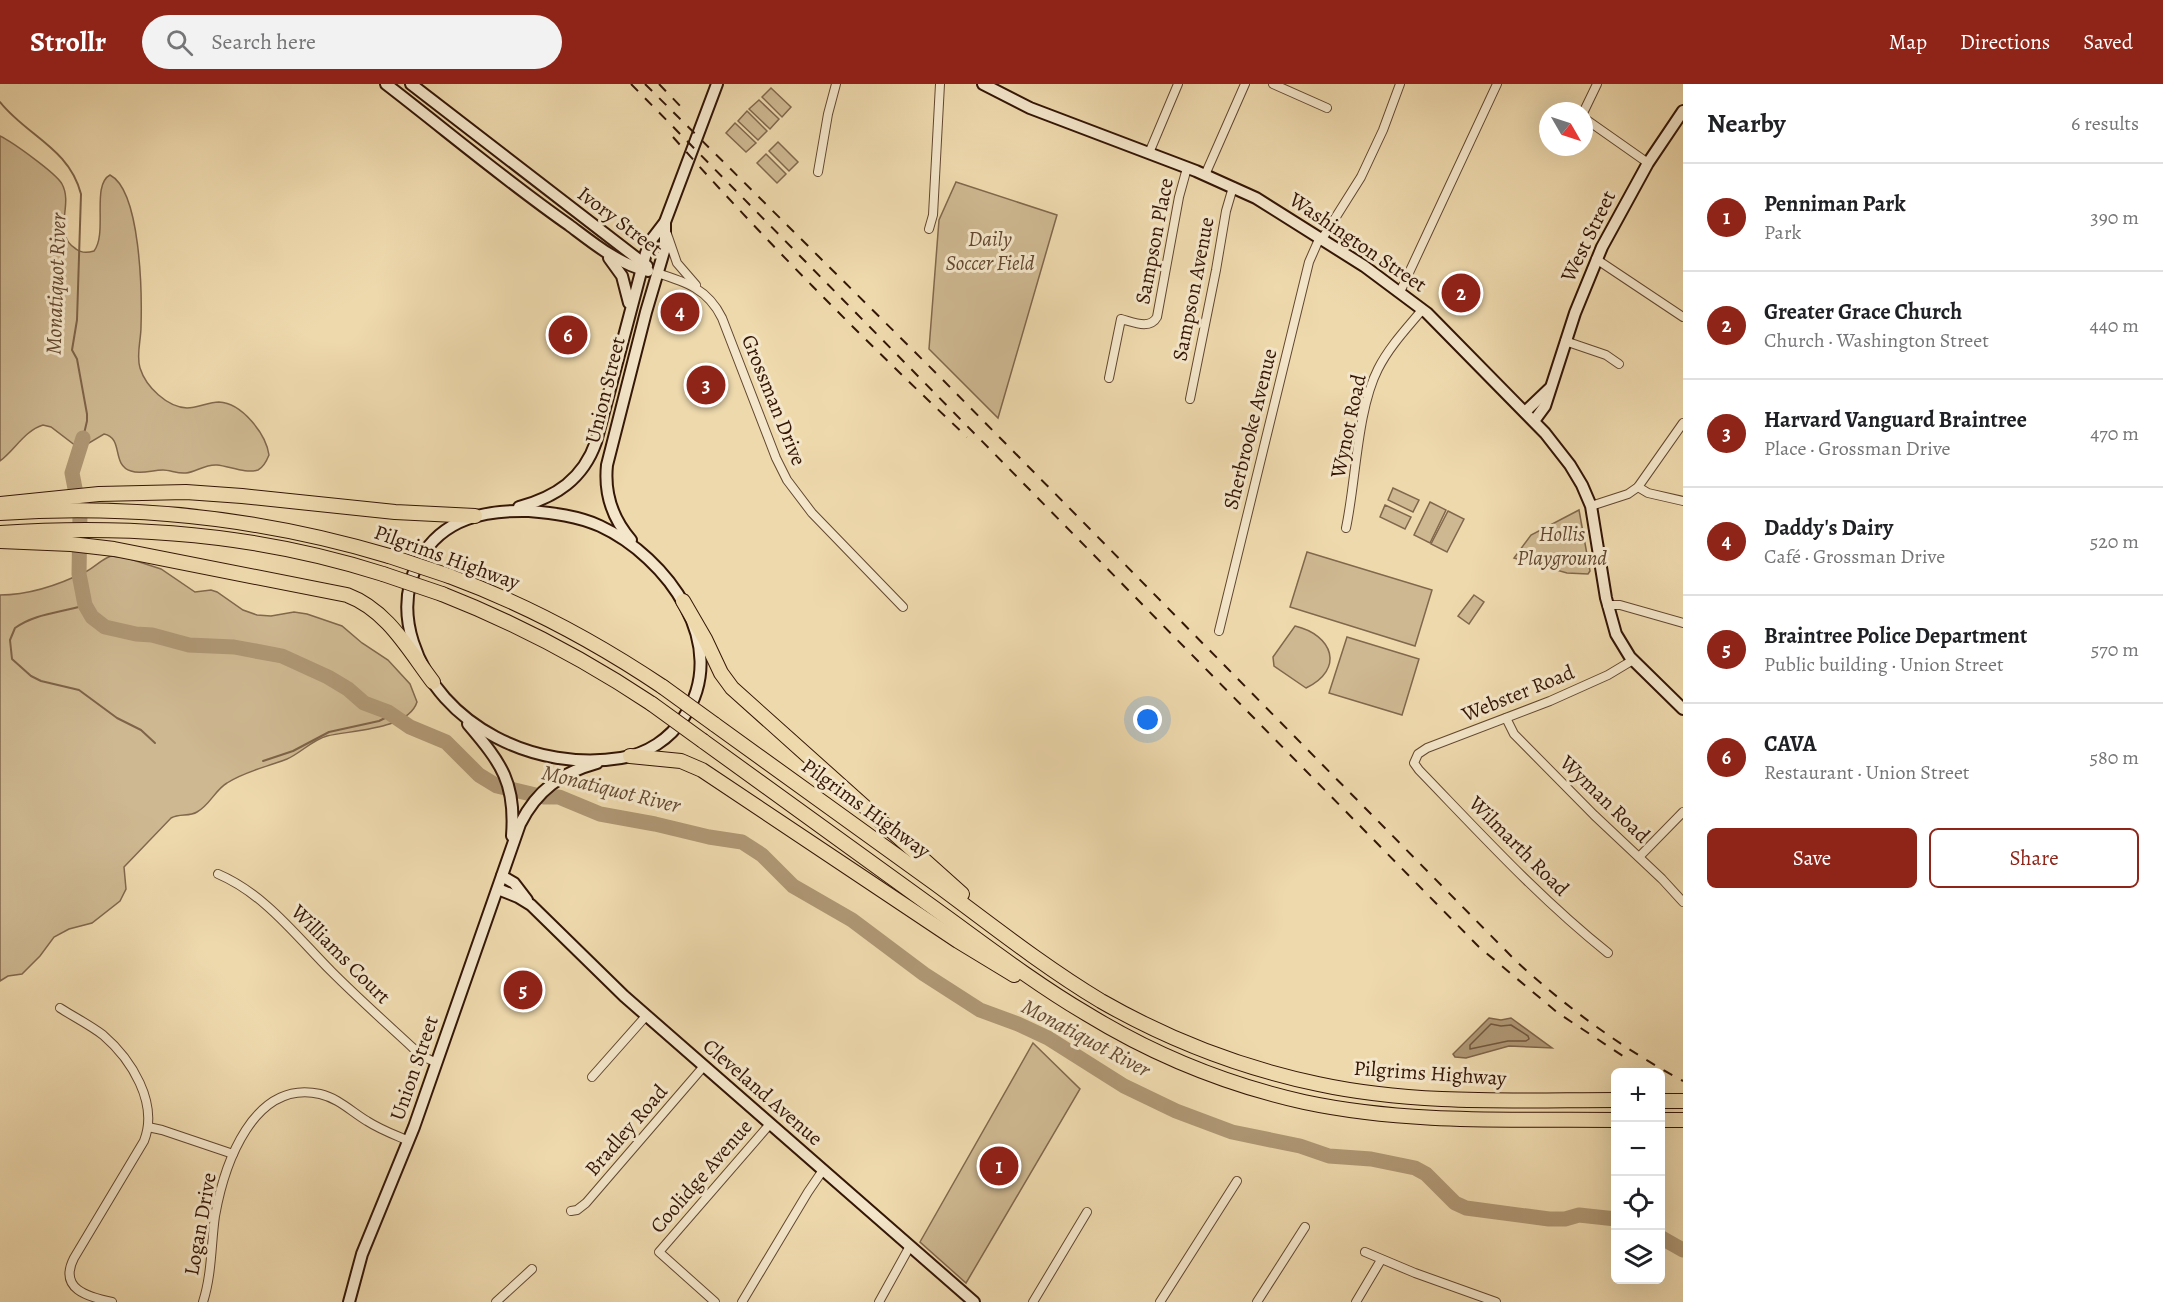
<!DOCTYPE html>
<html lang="en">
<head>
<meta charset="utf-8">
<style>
	body { margin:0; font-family:Alegreya,serif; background:#f2f2f2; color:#202124 }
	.controls { position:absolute; right:18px; bottom:18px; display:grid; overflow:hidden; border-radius:9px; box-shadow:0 6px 24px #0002 }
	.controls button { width:54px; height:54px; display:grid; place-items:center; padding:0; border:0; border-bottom:2px solid #e0e0e0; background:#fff; color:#202124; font:30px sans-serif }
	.compass { position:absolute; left:1539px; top:18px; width:54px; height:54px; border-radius:50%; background:#fff; box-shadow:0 6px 24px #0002; rotate:129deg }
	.you { position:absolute; left:1148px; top:636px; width:21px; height:21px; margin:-15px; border:4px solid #fff; border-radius:50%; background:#1a73e8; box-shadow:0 0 0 9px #1a73e833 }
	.badge { display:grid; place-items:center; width:39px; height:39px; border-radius:50%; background:#8f2418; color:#fff; font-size:20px; font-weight:700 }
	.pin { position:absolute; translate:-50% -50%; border:3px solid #fff; box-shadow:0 2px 6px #0006 }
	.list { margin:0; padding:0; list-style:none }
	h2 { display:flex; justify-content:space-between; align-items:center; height:78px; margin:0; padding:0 24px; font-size:26px }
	h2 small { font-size:20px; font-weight:400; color:#757577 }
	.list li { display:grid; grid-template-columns:39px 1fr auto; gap:18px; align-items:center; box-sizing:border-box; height:108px; padding:0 24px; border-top:2px solid #e0e0e0 }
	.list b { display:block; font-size:22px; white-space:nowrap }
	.list p { margin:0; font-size:20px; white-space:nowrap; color:#757577 }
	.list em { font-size:20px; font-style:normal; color:#757577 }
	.actions { display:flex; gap:12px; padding:18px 24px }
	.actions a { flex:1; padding:14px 0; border:2px solid #8f2418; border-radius:9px; text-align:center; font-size:21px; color:#8f2418 }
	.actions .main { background:#8f2418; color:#fff }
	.icon { flex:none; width:33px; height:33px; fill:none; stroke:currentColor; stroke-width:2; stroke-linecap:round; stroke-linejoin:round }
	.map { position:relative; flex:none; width:1683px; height:1218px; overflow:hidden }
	header { display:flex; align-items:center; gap:36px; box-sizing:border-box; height:84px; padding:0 30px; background:#8f2418; color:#fff }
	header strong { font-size:28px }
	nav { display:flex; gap:33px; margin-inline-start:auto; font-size:21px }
	.search { width:420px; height:54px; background:#f2f2f2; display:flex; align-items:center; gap:15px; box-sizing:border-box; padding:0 21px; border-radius:33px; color:#757577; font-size:22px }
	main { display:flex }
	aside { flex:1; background:#fff }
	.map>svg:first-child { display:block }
</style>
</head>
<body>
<header>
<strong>Strollr</strong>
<div class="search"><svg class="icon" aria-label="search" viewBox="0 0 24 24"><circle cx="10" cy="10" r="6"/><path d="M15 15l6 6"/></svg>Search here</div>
<nav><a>Map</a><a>Directions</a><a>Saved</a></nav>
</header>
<main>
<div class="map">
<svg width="1683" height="1218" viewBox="0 0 1683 1218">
	<rect width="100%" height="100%" fill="#eed9ad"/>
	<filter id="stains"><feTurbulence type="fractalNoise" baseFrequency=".00333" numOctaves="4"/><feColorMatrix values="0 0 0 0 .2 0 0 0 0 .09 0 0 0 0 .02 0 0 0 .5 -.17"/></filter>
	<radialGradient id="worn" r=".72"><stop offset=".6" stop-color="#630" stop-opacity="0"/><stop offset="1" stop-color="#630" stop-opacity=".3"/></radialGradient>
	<g fill="#ceb891" stroke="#81674c" stroke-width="1.5">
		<path d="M 771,4 L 791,23 L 782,33 L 762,13 Z"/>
		<path d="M 759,16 L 779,35 L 770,45 L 749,25 Z"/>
		<path d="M 747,27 L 767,47 L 758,56 L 738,37 Z"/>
		<path d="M 735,39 L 756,59 L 746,68 L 726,49 Z"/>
		<path d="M 0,52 C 12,58 56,89 62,100 C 74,122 51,149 76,165 C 81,169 87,169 94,167 C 108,149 91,101 110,91 C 141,107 142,210 141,243 C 141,256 136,271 140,284 C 146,303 167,323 187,324 C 198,324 208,318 219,318 C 242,319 266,350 269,371 C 267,376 264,383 258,386 C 246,390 229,382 217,381 C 205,380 196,388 186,389 C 178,390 170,386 163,386 C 152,386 141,391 131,387 C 111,381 124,354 104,350 L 84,362 L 76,362 L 51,343 L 43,341 C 24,347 15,366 0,377 Z"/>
		<path d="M 778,58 L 798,78 L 789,87 L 769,67 Z"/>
		<path d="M 766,70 L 786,90 L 777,99 L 757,79 Z"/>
		<path d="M 956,98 L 1057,131 L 998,334 L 929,265 L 939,136 Z"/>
		<path d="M 1393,404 L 1419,416 L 1413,428 L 1388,416 Z"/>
		<path d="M 1430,418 L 1446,426 L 1430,459 L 1414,451 Z"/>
		<path d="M 1385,421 L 1411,433 L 1405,445 L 1380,433 Z"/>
		<path d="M 1579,426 L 1590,487 L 1588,490 L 1567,489 L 1514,474 L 1531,451 Z"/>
		<path d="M 1448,427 L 1464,435 L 1447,468 L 1431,460 Z"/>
		<path d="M 1307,468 L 1432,506 L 1415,562 L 1290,523 Z"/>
		<path d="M 111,472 L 127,474 L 161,485 L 195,508 L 211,506 L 217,508 L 243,526 L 257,531 L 271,532 L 294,528 L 307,530 L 342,542 L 362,559 L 388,576 L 410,600 L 417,618 C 408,646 352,646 327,652 C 312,656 301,669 287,675 C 267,683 245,687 227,699 C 215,706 210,721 197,728 C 189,733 180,729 171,734 L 124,783 L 126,805 L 120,817 L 92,839 L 69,845 L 54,853 L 40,872 L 22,890 L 8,892 L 0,897 L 0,511 C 30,511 61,500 87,487 C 96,482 102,475 111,472 Z"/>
		<path d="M 1474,511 L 1484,518 L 1469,540 L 1458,532 Z"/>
		<path d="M 1295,542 C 1333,551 1345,585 1306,604 L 1274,582 L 1273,573 Z"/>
		<path d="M 1347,553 L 1419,575 L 1402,631 L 1329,609 Z"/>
		<path d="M 1033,959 L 1080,1005 L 966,1199 L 920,1158 Z"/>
	</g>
	<path fill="#af9774" stroke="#7e6348" stroke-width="1.5" d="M 1489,934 L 1501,936 L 1511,934 L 1552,964 L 1509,962 L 1466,974 L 1455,973 L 1453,970 Z"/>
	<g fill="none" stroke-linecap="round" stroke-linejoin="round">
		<path stroke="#72563d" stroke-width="1.5" d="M 1491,940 L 1501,942 L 1511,941 L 1528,952 L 1529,955 L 1526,957 L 1508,957 L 1470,965 L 1470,961 Z"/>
		<g stroke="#7e6348" stroke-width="2">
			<path d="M 0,18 C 27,52 69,64 81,110 L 77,236 L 72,266 L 77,275 L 87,330 L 87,337 L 83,354"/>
			<path d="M 85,521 C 61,529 36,529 15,544 L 10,556 L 12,575 L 31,592 L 41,597 L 79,606 L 117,634 L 141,646 L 155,659"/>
			<path d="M 263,677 L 293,667 L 329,648 L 379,637 L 393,630"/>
		</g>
		<g stroke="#af9774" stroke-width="15">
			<path d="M 83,354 L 72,389 L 80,430 L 79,490 L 85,521 L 92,533 L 105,543 L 136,550 L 152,551 L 189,561 L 234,563 L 282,572 L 328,593 L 348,605 L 364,619 L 388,628 L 410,643 L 446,658 L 479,691 L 497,702 L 544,713 L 559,713 L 600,730 L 655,740 L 709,753 L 742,758 L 762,771 L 793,802 L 852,836 L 924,890 L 980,926 L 1018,940 L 1048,954 L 1124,1002 L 1176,1027 L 1232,1048 L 1300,1062 L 1329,1072 L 1371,1075 L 1415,1084 L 1426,1090 L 1455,1119 L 1466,1124 L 1549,1135 L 1565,1135 L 1579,1131 L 1616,1135"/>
			<path d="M 1660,1153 L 1683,1166"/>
		</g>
		<g stroke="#624730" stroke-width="10">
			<g id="street">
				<path d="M 1273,0 L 1327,24"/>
				<path d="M 1584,27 L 1597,0"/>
				<path d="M 1584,34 L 1648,79"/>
				<path d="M 1149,69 L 1178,0"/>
				<path d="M 818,88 L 828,30 L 836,0"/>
				<path d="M 1205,91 L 1245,0"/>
				<path d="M 929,145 L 933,131 L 940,0"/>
				<path d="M 667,150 L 677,179 L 696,201"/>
				<path d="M 1322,155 L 1361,93 L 1383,46 L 1400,0"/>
				<path d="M 1596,175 L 1683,233"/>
				<path d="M 657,189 C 686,198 708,205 722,234 L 776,374 L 787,396 L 812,429 L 903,523"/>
				<path d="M 1400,208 L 1497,0"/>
				<path d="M 1565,257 L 1606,271 L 1619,280"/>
				<path d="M 1109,294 L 1121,235 C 1133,238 1150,246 1157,233 L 1179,113 L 1187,84"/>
				<path d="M 1190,315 L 1216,186 L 1226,127 L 1233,103"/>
				<path d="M 1638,403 L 1648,409 L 1683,417"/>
				<path d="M 1591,422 L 1628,410 L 1638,403 L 1683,339"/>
				<path d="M 1346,444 C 1356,397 1357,326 1378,285 C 1389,263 1407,244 1422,226"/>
				<path d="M 1607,521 L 1620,521 L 1683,539"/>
				<path d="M 1219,547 L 1309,178 L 1320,153"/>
				<path d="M 1506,634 L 1514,650 L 1594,731 L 1662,795 L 1683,818"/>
				<path d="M 1639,773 L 1683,728"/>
				<path d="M 218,790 C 265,810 297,853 332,888 C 358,914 386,939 413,964 L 422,972 L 437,979"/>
				<path d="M 1608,869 C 1539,814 1480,749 1419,686 L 1414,679 L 1418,670 L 1427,664 L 1550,617 L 1608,591 L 1633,576"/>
				<path d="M 60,924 C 74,933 90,941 103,951 C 131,975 159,1019 144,1057 L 74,1174 C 58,1205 88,1213 112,1218"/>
				<path d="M 592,993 L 646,932"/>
				<path d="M 148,1043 L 162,1046 L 233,1070"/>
				<path d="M 571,1127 L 577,1126 L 586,1119 L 704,982"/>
				<path d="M 1365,1168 L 1415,1189 L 1496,1218"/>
				<path d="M 203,1218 C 212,1190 211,1160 215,1132 C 224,1081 253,995 320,1010 C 338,1014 352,1028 367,1037 C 381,1046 395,1051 409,1057"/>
				<path d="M 496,1218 L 532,1185"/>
				<path d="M 715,1218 L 659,1168 L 770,1040"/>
				<path d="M 742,1218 L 808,1108 L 823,1086"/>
				<path d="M 879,1218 L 910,1162"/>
				<path d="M 1033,1218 L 1087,1128"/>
				<path d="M 1160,1218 L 1237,1097"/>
				<path d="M 1257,1218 L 1305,1143"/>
				<path d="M 1356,1218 L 1381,1176"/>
			</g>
		</g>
		<g stroke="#341606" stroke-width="14">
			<g id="secondary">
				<path d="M 386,0 C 447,47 506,97 569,141 C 593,159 618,180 648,187"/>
				<path d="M 411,0 L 647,182"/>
				<path d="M 983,0 L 1030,24 L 1196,87 L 1256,114 L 1364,182 L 1427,229 L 1545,349 L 1570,381 L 1582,401 L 1591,422 L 1606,514 L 1616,550 L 1630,573 L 1683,625"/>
				<path d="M 609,174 L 622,192 L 629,219"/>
				<path d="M 1525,328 L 1549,305"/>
				<path d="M 1534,337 L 1545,322 L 1575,229 L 1602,163 L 1648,79 L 1683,27"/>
				<path d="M 519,423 C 556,413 583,395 596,358 L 646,169 L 652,155 L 665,138 L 717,0"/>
				<path d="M 529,427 C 553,429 578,432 600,442 C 667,473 732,561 684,633 C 670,655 647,670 621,674 C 537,688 440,643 413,558 C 404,530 405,502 420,475 C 443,434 485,426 529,427 Z"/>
				<path d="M 631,456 C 612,434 604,410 607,381 L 646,228 L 665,164 L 665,138"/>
				<path d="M 468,640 C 502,680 516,699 512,752"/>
				<path d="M 502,792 L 514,799 L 527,816"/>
				<path d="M 498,805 L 518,813 L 531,821 L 624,912 L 974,1218"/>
				<path d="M 349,1218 L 362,1170 L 414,1043 L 520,740 C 537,706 561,689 597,679"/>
			</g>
		</g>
		<g stroke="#341606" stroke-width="16">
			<g id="highway">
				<path d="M 0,420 L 99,410 L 186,408 L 242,412 L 395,428 L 475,432"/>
				<path d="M 0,429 C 132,420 262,434 389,472"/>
				<path d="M 0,449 C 129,440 259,450 383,490"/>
				<path d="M 0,457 L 71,460 L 114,465 L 347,511 C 387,526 408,565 433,598"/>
				<path d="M 449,492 C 525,520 596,558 663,603"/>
				<path d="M 442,510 C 516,539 586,576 652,620"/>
				<path d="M 683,517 L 705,555 L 721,589 L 732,604 L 962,810"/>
				<path d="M 714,640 C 788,693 862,747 936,800 C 990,840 1043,882 1101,917 C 1169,956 1242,984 1318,1000 C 1415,1021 1516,1016 1616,1016"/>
				<path d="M 703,657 C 778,711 853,765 927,819 C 980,857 1031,897 1087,930 C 1154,971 1228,1001 1304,1018 C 1407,1040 1512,1035 1616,1036"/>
				<path d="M 630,672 L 681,677 L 702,686 L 958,857 L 1014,891"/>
				<path d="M 1660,1017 L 1683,1017"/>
				<path d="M 1660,1036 L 1683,1036"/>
			</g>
		</g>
		<use href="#street" stroke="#f4e6ca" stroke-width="8"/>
		<use href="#secondary" stroke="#f4e6ca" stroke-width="10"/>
		<use href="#highway" stroke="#eed9ad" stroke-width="14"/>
		<g stroke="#341606" stroke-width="2" stroke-dasharray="10 10" stroke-linecap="butt">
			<path d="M 631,0 L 1479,863 L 1558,929 L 1629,976"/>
			<path d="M 645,0 L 941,294 L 1516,877 C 1567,924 1622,964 1683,997"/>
			<path d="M 659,0 L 686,28"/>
			<path d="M 673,53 C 766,158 865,257 967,353"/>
		</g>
		<g stroke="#341606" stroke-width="16" stroke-linecap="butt">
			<g id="highway-bridge">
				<path d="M 389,472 L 449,492"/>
				<path d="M 383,490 L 442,510"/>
				<path d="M 663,603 L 714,640"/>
				<path d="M 652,620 L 703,657"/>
			</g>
		</g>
		<use href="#highway-bridge" stroke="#eed9ad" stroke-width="14"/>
	</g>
	<g text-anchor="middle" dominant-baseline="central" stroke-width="6" stroke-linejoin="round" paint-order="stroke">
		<g font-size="21" fill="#341606" stroke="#f4e6ca">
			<text transform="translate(620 137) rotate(37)">Ivory Street</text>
			<text transform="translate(1588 152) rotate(-64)">West Street</text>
			<text transform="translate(1154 157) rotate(-79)">Sampson Place</text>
			<text transform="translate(1358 158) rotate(34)">Washington Street</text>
			<text transform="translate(1193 205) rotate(-79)">Sampson Avenue</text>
			<text transform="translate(605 306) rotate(-76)">Union Street</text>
			<text transform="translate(774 316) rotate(68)">Grossman Drive</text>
			<text transform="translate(1348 342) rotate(-78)">Wynot Road</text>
			<text transform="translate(1250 345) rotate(-76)">Sherbrooke Avenue</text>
			<text transform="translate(447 473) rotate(20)">Pilgrims Highway</text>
			<text transform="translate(1518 609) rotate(-22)">Webster Road</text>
			<text transform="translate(1605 715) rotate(44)">Wyman Road</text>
			<text transform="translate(866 724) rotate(36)">Pilgrims Highway</text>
			<text transform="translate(1519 762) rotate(45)">Wilmarth Road</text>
			<text transform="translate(341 870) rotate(45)">Williams Court</text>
			<text transform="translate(414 984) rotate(-71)">Union Street</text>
			<text transform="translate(1430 989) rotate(4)">Pilgrims Highway</text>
			<text transform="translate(763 1008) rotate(41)">Cleveland Avenue</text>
			<text transform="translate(626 1046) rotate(-49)">Bradley Road</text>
			<text transform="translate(701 1092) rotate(-49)">Coolidge Avenue</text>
			<text transform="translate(200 1140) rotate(-80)">Logan Drive</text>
		</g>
		<g font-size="21" font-style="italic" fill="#624730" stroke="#f4e6ca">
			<text x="990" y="155">Daily<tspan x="990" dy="24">Soccer Field</tspan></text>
			<text x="1562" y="450">Hollis<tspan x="1562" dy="24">Playground</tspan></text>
		</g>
		<g font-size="22" font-style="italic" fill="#654a32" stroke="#f4e6ca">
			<text transform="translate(56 200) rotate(-88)">Monatiquot River</text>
			<text transform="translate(611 705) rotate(14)">Monatiquot River</text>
			<text transform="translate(1086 954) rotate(28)">Monatiquot River</text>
		</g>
	</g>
	<rect width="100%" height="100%" filter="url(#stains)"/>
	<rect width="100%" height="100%" fill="url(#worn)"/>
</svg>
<div class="controls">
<button>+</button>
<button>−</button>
<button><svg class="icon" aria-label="locate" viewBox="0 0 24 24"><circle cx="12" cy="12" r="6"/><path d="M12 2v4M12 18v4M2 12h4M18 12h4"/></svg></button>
<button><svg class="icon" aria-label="layers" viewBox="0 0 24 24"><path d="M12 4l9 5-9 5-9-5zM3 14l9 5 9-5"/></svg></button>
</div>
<svg class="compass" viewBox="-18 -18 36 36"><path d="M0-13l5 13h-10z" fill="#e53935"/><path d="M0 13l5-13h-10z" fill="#757577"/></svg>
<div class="you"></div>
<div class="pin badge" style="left:999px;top:1082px">1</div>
<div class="pin badge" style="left:1461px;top:209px">2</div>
<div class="pin badge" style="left:706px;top:301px">3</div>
<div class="pin badge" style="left:680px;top:228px">4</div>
<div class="pin badge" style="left:523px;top:906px">5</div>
<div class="pin badge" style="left:568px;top:251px">6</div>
</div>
<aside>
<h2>Nearby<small>6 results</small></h2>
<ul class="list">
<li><span class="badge">1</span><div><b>Penniman Park</b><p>Park</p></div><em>390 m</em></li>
<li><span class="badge">2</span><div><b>Greater Grace Church</b><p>Church · Washington Street</p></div><em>440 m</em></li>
<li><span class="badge">3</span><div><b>Harvard Vanguard Braintree</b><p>Place · Grossman Drive</p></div><em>470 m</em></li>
<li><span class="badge">4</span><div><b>Daddy's Dairy</b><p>Café · Grossman Drive</p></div><em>520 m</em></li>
<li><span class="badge">5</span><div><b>Braintree Police Department</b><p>Public building · Union Street</p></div><em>570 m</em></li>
<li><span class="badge">6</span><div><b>CAVA</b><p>Restaurant · Union Street</p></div><em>580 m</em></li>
</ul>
<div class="actions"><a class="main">Save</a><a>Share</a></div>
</aside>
</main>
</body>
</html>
